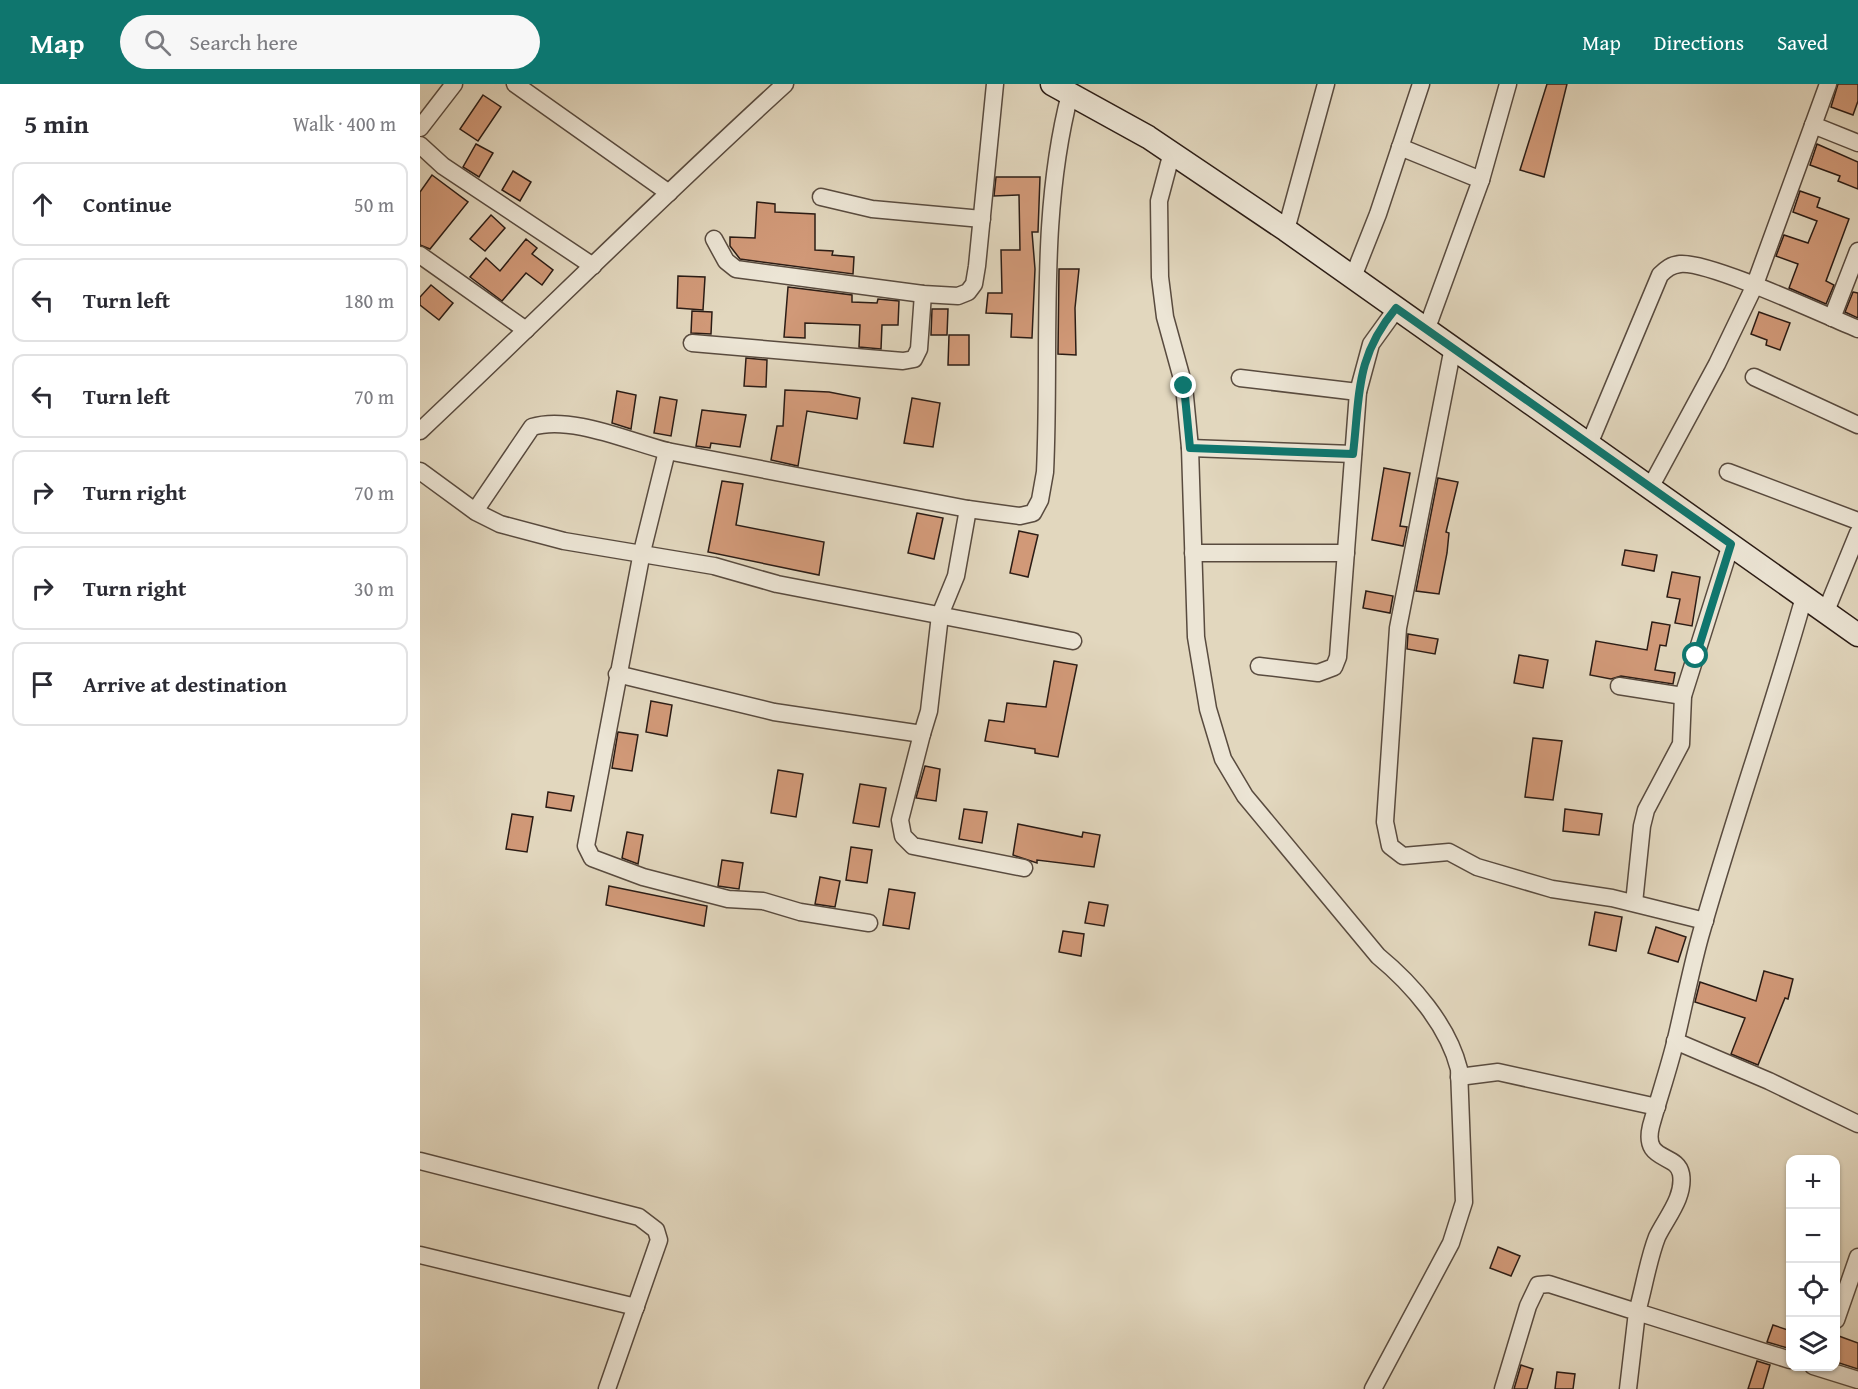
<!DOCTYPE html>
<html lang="en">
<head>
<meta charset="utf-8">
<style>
	body { margin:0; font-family:"Gentium Book Plus",serif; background:#f7f7f7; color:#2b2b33 }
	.controls { position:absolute; right:18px; bottom:18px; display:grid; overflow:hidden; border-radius:12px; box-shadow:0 2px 4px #0004 }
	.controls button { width:54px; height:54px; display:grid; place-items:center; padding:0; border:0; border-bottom:2px solid #e1e1e2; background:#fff; color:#2b2b33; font:30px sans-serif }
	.stop { position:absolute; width:18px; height:18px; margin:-14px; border:4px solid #0f766e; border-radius:50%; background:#fff }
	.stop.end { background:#0f766e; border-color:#fff; box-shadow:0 2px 6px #0008 }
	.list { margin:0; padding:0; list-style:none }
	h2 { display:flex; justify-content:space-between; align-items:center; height:78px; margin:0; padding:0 24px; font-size:26px }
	h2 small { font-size:20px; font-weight:400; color:#7c7c81 }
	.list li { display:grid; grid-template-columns:39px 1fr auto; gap:18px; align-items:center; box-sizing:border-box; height:84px; margin:0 12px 12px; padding:0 12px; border:2px solid #e1e1e2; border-radius:12px }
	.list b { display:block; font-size:22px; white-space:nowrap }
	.list em { font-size:20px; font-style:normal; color:#7c7c81 }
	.icon { flex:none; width:33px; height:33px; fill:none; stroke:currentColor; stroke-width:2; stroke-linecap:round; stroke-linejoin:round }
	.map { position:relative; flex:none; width:1438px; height:1305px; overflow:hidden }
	header { display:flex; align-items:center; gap:36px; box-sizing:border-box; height:84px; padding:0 30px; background:#0f766e; color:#fff }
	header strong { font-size:28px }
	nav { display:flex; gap:33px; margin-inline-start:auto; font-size:21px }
	.search { width:420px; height:54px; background:#f7f7f7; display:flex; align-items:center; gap:15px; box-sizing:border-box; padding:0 21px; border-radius:33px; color:#7c7c81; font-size:22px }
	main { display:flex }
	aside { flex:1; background:#fff }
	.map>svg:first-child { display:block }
</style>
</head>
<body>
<header>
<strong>Map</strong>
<div class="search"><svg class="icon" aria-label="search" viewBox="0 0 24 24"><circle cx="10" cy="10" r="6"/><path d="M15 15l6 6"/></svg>Search here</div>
<nav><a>Map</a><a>Directions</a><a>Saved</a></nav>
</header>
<main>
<aside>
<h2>5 min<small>Walk · 400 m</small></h2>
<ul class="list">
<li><svg class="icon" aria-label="ahead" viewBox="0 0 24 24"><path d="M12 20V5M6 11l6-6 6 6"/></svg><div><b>Continue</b></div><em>50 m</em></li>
<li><svg class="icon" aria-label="left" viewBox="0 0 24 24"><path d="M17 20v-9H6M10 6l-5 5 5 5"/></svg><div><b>Turn left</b></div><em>180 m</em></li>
<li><svg class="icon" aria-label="left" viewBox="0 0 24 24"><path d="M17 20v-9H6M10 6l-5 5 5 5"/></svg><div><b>Turn left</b></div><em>70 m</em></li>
<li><svg class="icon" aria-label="right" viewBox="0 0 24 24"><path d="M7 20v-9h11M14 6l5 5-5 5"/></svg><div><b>Turn right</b></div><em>70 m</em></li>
<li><svg class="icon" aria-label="right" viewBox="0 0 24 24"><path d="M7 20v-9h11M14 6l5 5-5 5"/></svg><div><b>Turn right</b></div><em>30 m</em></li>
<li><svg class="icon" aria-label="arrive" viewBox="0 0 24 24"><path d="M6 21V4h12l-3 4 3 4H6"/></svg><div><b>Arrive at destination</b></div></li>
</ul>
</aside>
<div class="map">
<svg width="1438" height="1305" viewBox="0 0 1438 1305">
	<rect width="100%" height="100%" fill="#e2d7be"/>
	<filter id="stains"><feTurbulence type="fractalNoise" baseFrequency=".00333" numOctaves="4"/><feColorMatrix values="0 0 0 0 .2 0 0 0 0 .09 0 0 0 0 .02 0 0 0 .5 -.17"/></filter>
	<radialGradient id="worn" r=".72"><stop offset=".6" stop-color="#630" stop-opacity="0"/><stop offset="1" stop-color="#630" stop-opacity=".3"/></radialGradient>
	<g fill="#d19978" stroke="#2b1c15" stroke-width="1.5">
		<path d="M 1127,0 L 1147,0 L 1124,93 L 1100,86 Z"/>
		<path d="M 1418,0 L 1438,0 L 1438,17 L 1433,31 L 1411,23 Z"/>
		<path d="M 63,11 L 81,23 L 58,57 L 40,45 Z"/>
		<path d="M 56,60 L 73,69 L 59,93 L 43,83 Z"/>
		<path d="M 1397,60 L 1438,78 L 1438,105 L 1418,97 L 1420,92 L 1390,81 Z"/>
		<path d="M 93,87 L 111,98 L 100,117 L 82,106 Z"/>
		<path d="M 12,91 L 48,118 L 10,165 L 0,161 L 0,108 Z"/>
		<path d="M 576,93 L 620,93 L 618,148 L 612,148 L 615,185 L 612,254 L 591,253 L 592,230 L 566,229 L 568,209 L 582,209 L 581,166 L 600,166 L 599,111 L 574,112 Z"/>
		<path d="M 1380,107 L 1400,114 L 1397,123 L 1429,135 L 1406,197 L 1414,201 L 1406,220 L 1369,204 L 1378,180 L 1356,172 L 1364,151 L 1388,159 L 1397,137 L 1373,128 Z"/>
		<path d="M 337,118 L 355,120 L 355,128 L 395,130 L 395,166 L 413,167 L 412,171 L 434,173 L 433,190 L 320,175 L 310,162 L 310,153 L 335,154 Z"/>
		<path d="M 71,131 L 85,144 L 65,167 L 50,155 Z"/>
		<path d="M 106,155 L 117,164 L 112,170 L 133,186 L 122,201 L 106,189 L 82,217 L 50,193 L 66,174 L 80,187 Z"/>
		<path d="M 639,185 L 659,185 L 655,224 L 656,271 L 638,270 Z"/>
		<path d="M 258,192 L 285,193 L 283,226 L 257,224 Z"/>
		<path d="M 11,201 L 33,219 L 19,236 L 0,221 L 0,213 Z"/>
		<path d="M 368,203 L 432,211 L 432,218 L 457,219 L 458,215 L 479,217 L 478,241 L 462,241 L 461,265 L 439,263 L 440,241 L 385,239 L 385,254 L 364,253 Z"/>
		<path d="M 1433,208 L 1438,209 L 1438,234 L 1425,228 Z"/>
		<path d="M 512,225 L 528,225 L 527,251 L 511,251 Z"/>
		<path d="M 272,227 L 292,228 L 291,250 L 271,249 Z"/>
		<path d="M 1339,228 L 1370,239 L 1360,266 L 1346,261 L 1347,256 L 1331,250 Z"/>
		<path d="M 529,251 L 549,251 L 549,281 L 528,281 Z"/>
		<path d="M 326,274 L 347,276 L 346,303 L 324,302 Z"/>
		<path d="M 365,306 L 409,308 L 440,314 L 437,335 L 387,327 L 378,382 L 351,376 L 357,342 L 363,342 Z"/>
		<path d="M 197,307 L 216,311 L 211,345 L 192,339 Z"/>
		<path d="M 240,313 L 257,316 L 251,352 L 234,349 Z"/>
		<path d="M 492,314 L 520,319 L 513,363 L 484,359 Z"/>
		<path d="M 282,326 L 326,331 L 320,363 L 291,359 L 290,364 L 276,362 Z"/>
		<path d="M 964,384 L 990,389 L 980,442 L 987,443 L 983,462 L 952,456 Z"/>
		<path d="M 1018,394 L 1038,398 L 1026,448 L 1029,449 L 1027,469 L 1019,510 L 996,507 Z"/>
		<path d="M 302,397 L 323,400 L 316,441 L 404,458 L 399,491 L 288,468 Z"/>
		<path d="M 497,429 L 523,434 L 514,475 L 488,469 Z"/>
		<path d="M 599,447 L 618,451 L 608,493 L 590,489 Z"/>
		<path d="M 1205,466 L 1237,471 L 1234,487 L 1202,481 Z"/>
		<path d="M 1252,488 L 1280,493 L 1272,542 L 1255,539 L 1260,515 L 1247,513 Z"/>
		<path d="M 946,507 L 973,512 L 970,529 L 943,524 Z"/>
		<path d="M 1232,538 L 1250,541 L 1246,562 L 1240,561 L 1235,586 L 1255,589 L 1253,600 L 1201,592 L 1191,595 L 1170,591 L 1176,557 L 1227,566 Z"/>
		<path d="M 988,550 L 1018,555 L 1015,570 L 987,565 Z"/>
		<path d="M 1099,571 L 1128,576 L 1123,604 L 1094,599 Z"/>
		<path d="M 634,577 L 657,581 L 638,673 L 615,669 L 615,665 L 565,657 L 569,636 L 584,638 L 587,619 L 626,623 Z"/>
		<path d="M 231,617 L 252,621 L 247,652 L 226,648 Z"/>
		<path d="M 198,648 L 218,651 L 212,687 L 192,684 Z"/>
		<path d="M 1113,654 L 1142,657 L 1133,716 L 1105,713 Z"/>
		<path d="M 505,682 L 520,685 L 516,717 L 496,714 Z"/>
		<path d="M 358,686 L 383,690 L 376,733 L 351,729 Z"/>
		<path d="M 440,700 L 466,704 L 459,743 L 433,739 Z"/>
		<path d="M 128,708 L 154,712 L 151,727 L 126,723 Z"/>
		<path d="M 544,725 L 567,728 L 562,759 L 539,755 Z"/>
		<path d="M 1145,725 L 1182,730 L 1179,751 L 1143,747 Z"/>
		<path d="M 92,730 L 113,733 L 107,768 L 86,765 Z"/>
		<path d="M 598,740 L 662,753 L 663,748 L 680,751 L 674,783 L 617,776 L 617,779 L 593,771 Z"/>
		<path d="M 207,748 L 223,751 L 218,780 L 202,774 Z"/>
		<path d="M 431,763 L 452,766 L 447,799 L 426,796 Z"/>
		<path d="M 302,776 L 323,779 L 319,805 L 298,802 Z"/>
		<path d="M 400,793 L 420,797 L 415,823 L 395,820 Z"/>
		<path d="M 189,802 L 287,822 L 284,842 L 186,821 Z"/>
		<path d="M 469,805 L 495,809 L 489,845 L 463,841 Z"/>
		<path d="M 669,818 L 688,821 L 684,842 L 665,839 Z"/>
		<path d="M 1175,828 L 1202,833 L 1196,867 L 1169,861 Z"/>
		<path d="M 1236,843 L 1266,853 L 1258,878 L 1228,869 Z"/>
		<path d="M 643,847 L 664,850 L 661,872 L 639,868 Z"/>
		<path d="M 1344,887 L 1373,895 L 1368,915 L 1365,914 L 1338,981 L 1311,970 L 1325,934 L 1275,918 L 1280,898 L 1336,917 Z"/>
		<path d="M 1078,1163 L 1100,1172 L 1091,1192 L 1070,1184 Z"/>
		<path d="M 1353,1241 L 1371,1247 L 1371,1265 L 1347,1258 Z"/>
		<path d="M 1416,1251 L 1438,1259 L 1438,1285 L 1416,1278 Z"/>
		<path d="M 1337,1277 L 1350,1281 L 1343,1305 L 1328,1305 Z"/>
		<path d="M 1101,1281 L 1113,1285 L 1107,1305 L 1094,1305 Z"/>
		<path d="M 1137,1288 L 1155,1290 L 1153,1305 L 1135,1305 Z"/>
	</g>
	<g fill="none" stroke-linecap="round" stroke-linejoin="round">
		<g stroke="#594b3f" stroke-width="19">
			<g id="minor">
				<path d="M 95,0 L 249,109"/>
				<path d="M 1393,41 L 1438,59"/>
				<path d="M 0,44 L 34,0"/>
				<path d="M 0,61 L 23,82 L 173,182"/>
				<path d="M 980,63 L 1061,96 L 1088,0"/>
				<path d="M 752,68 L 739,117 L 740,193 L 745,233 L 764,302 L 770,364 L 776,553 L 788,625 L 803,675 L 825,712 L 958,872 C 992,900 1028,941 1039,985 L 1044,1118 L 1031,1159 L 953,1305"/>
				<path d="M 401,113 L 452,125 L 562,135"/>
				<path d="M 866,146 L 906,0"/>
				<path d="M 294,155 L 306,177 L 316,185 L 503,210 L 538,212 L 548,208 L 554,200 L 557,182 L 575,0"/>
				<path d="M 0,171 L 106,246"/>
				<path d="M 933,193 L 958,130 L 1001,0"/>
				<path d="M 1412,234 L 1438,167"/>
				<path d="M 1007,244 L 1061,96"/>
				<path d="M 272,259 L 483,277 L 494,275 L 499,265 L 503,210"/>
				<path d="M 1033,263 L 978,544 L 965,738 L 970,762 L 983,772 L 1029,768 L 1057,783 L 1132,805 L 1192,814 L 1285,837"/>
				<path d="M 1334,293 L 1438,341"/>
				<path d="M 820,294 L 938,308"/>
				<path d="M 0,347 C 122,232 241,113 365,0"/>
				<path d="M 1170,358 L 1240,191 C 1246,185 1251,181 1260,180 C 1289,177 1404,231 1438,245"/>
				<path d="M 770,364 L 933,370"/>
				<path d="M 0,387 L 56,428 L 80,440 L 144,457 L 294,482 L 357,500 L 653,557"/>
				<path d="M 1308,388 L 1438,437"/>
				<path d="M 1231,402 L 1297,280 L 1334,203 L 1408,0"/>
				<path d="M 55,427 L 112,343 C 150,331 208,357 247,367"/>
				<path d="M 773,469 L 926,469"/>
				<path d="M 1406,527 L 1438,449"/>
				<path d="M 839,582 L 898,589 L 914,583 L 918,573 L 938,308 L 951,260 L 977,224"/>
				<path d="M 197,590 L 354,628 L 502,650 L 509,627 L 520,531 L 536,492 L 548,425"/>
				<path d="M 1199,602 L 1263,612"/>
				<path d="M 502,650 L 480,736 L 483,752 L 493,762 L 604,784"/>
				<path d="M 1214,819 L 1222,742 L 1226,726 L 1261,660 L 1263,612 L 1311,460"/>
				<path d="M 449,839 L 380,828 L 343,817 L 308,815 L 223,793 L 172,774 L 166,762 L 222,468 L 247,367 L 548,425 L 600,432 L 613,429 L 620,416 L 625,388 C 631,263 618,133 650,10"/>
				<path d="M 1255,957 L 1349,997 L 1438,1040"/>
				<path d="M 1039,993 L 1078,988 L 1237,1023"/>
				<path d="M 0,1077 L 219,1133 L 236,1146 L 239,1156 L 187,1305"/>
				<path d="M 0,1171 L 216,1223"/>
				<path d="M 1416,1236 L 1438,1173"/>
				<path d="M 1370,1276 L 1217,1228 C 1224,1204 1228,1176 1237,1153 C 1246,1134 1265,1113 1261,1090 C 1257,1068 1222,1079 1231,1042 C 1239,1013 1249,984 1256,955 C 1264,921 1271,886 1280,853 C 1312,739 1352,627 1384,513"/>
				<path d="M 1393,1282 L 1438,1296"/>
				<path d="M 1083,1305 L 1108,1222 L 1118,1201 L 1129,1200 L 1217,1228 L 1208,1305"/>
			</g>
		</g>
		<g stroke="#2b1c15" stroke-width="25">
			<path id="secondary" d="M 632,0 L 728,53 L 866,146 L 1438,551"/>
		</g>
		<use href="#minor" stroke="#ece5d5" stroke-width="16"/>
		<use href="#secondary" stroke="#ece5d5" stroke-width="22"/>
	</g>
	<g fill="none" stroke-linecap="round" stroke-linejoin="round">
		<path stroke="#0f766e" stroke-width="8" d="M 764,302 L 770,364 L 933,370 C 940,311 935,273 976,224 L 1311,460 L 1276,572"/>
	</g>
	<rect width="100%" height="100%" filter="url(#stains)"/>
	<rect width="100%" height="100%" fill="url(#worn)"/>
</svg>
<div class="controls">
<button>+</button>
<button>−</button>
<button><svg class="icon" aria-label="locate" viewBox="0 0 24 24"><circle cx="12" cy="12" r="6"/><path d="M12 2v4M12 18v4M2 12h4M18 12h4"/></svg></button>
<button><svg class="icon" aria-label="layers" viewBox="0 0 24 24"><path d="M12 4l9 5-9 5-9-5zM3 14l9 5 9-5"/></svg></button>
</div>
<div class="stop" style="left:1276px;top:572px"></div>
<div class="stop end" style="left:764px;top:302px"></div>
</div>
</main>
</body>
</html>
